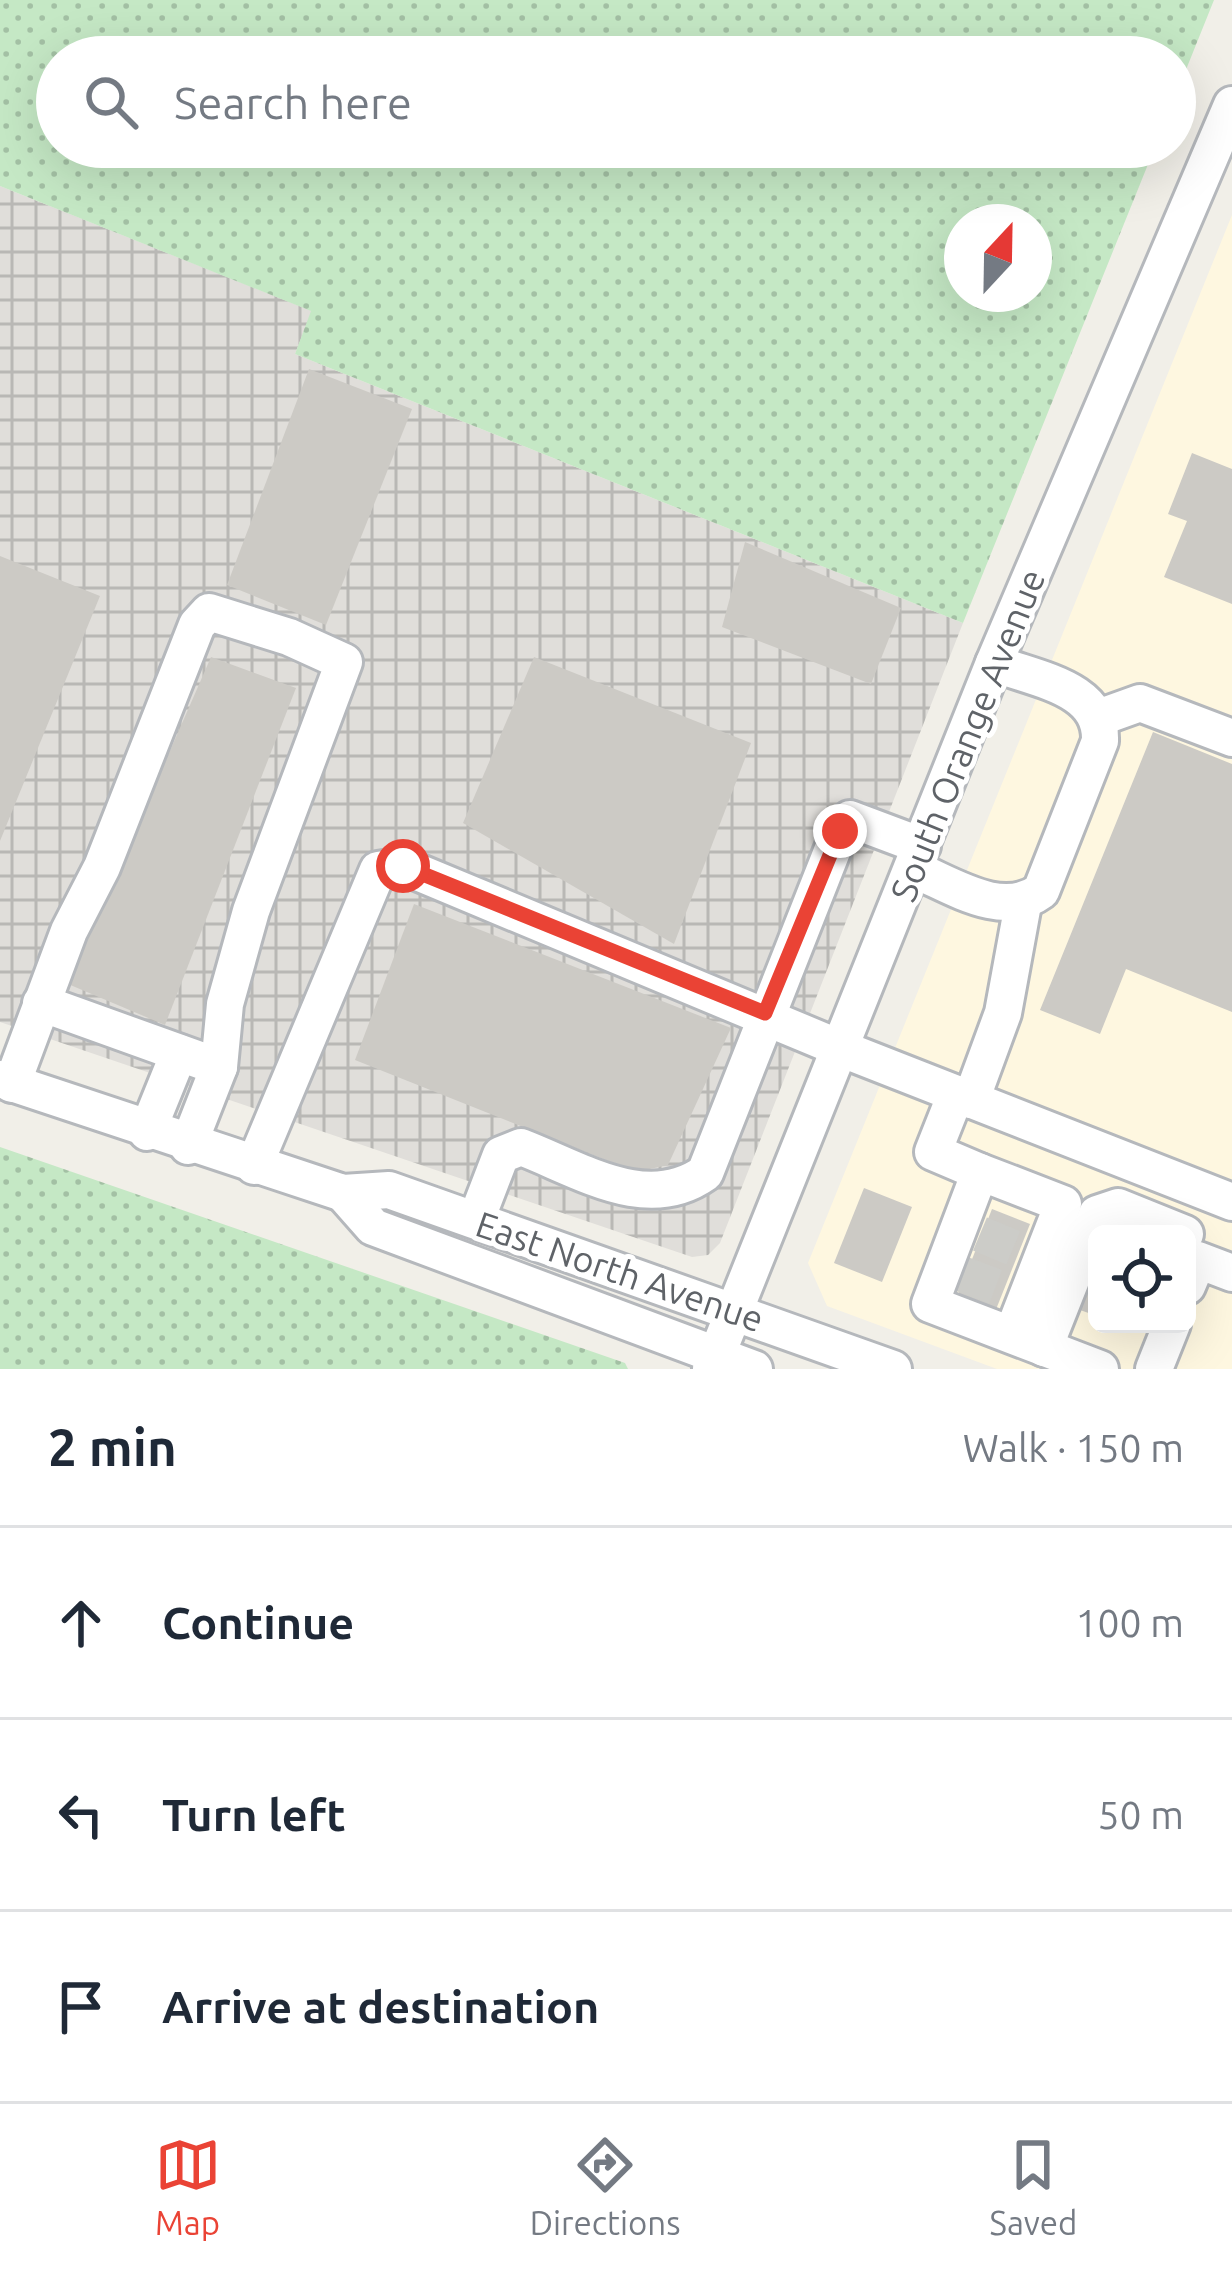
<!DOCTYPE html>
<html lang="en">
<head>
<meta charset="utf-8">
<style>
	body { margin:0; font-family:Ubuntu,sans-serif; background:#f2f2f3; color:#1f2937 }
	.controls { position:absolute; right:36px; bottom:36px; display:grid; overflow:hidden; border-radius:18px; box-shadow:0 12px 48px #0002 }
	.controls button { width:108px; height:108px; display:grid; place-items:center; padding:0; border:0; border-bottom:3px solid #e0e1e3; background:#fff; color:#1f2937; font:60px sans-serif }
	.compass { position:absolute; left:944px; top:204px; width:108px; height:108px; border-radius:50%; background:#fff; box-shadow:0 12px 48px #0002; rotate:22deg }
	.stop { position:absolute; width:36px; height:36px; margin:-27px; border:9px solid #ea4335; border-radius:50%; background:#fff }
	.stop.end { background:#ea4335; border-color:#fff; box-shadow:0 3px 12px #0008 }
	.list { margin:0; padding:0; list-style:none }
	h2 { display:flex; justify-content:space-between; align-items:center; height:156px; margin:0; padding:0 48px; font-size:51px }
	h2 small { font-size:39px; font-weight:400; color:#747a83 }
	.list li { display:grid; grid-template-columns:78px 1fr auto; gap:36px; align-items:center; box-sizing:border-box; height:192px; padding:0 48px; border-top:3px solid #e0e1e3 }
	.list b { display:block; font-size:45px; white-space:nowrap }
	.list em { font-size:39px; font-style:normal; color:#747a83 }
	.icon { flex:none; width:66px; height:66px; fill:none; stroke:currentColor; stroke-width:2; stroke-linecap:round; stroke-linejoin:round }
	.map { position:relative; flex:none; width:1232px; height:1369px; overflow:hidden }
	.search { position:absolute; background:#fff; box-shadow:0 12px 48px #0002; left:36px; right:36px; top:36px; height:132px; display:flex; align-items:center; gap:30px; box-sizing:border-box; padding:0 42px; border-radius:66px; color:#747a83; font-size:45px }
	.sheet { height:732px; background:#fff }
	nav { display:flex; justify-content:space-around; align-items:center; box-sizing:border-box; height:168px; border-top:3px solid #e0e1e3; background:#fff; font-size:33px; color:#747a83 }
	nav a { display:grid; justify-items:center; gap:6px }
	nav .on { color:#ea4335 }
	.map>svg:first-child { display:block }
</style>
</head>
<body>
<div class="map">
<svg width="1232" height="1369" viewBox="0 0 1232 1369">
	<defs>
		<pattern id="industrial-grid" width="8" height="8" patternUnits="userSpaceOnUse" patternTransform="scale(3)"><rect width="8" height="8" fill="#e0deda"/><path d="M0 4h8M4 0v8" fill="none" stroke="#b9b8b5"/></pattern>
		<pattern id="grass-dots" width="8" height="8" patternUnits="userSpaceOnUse" patternTransform="scale(3)"><rect width="8" height="8" fill="#c5e8c5"/><path d="M2 2h.1M6 6h.1" fill="none" stroke="#a3c0a4" stroke-width="1.8" stroke-linecap="round"/></pattern>
	</defs>
	<rect width="100%" height="100%" fill="#f1efe8"/>
	<path fill="#fef7e0" fill-rule="evenodd" d="M 1232,215 L 1232,1369 L 997,1369 L 827,1306 L 808,1263 ZM 1097,1234 L 1187,1234 L 1187,1324 L 1097,1324 Z"/>
	<path fill="url(#industrial-grid)" d="M 0,186 L 312,311 L 295,354 L 963,623 L 720,1243 L 708,1255 L 692,1257 L 0,1022 Z"/>
	<g fill="url(#grass-dots)" fill-rule="evenodd">
		<path d="M 0,0 L 1214,0 L 1175,97 L 1175,57 L 57,57 L 57,147 L 1155,147 L 963,623 L 295,354 L 311,311 L 0,186 ZM 962,222 L 1034,222 L 1034,294 L 962,294 Z"/>
		<path d="M 0,1147 L 625,1363 L 628,1369 L 0,1369 Z"/>
	</g>
	<g fill="#cccac5">
		<path d="M 309,369 L 412,409 L 326,625 L 227,585 Z"/>
		<path d="M 1192,453 L 1232,469 L 1232,604 L 1164,577 L 1187,521 L 1168,514 Z"/>
		<path d="M 745,542 L 901,608 L 871,684 L 722,627 Z"/>
		<path d="M 0,556 L 100,596 L 0,841 Z"/>
		<path d="M 211,657 L 296,688 L 165,1025 L 68,984 Z"/>
		<path d="M 534,657 L 751,743 L 674,944 L 463,823 Z"/>
		<path d="M 1153,732 L 1232,764 L 1232,1012 L 1126,969 L 1100,1034 L 1040,1010 Z"/>
		<path d="M 414,904 L 731,1028 L 668,1165 L 636,1172 L 355,1060 Z"/>
		<path d="M 864,1188 L 912,1207 L 882,1282 L 834,1263 Z"/>
		<path d="M 992,1209 L 1030,1224 L 993,1317 L 955,1302 Z"/>
		<path d="M 1097,1267 L 1097,1316 L 1080,1310 Z"/>
	</g>
	<g fill="none" stroke-linecap="round" stroke-linejoin="round">
		<g stroke="#ccccc8" stroke-width="36" stroke-dasharray="36 18" stroke-linecap="butt">
			<path d="M 980,1234 L 1016,1249"/>
			<path d="M 962,1274 L 1001,1289"/>
		</g>
		<g stroke="#b5b8bc" stroke-width="42">
			<g id="minor">
				<path d="M 1101,717 L 1140,703 L 1232,738"/>
				<path d="M 913,869 C 952,885 1002,920 1041,891 L 1100,741 C 1102,687 1037,680 994,663"/>
				<path d="M 41,1003 L 219,1067"/>
				<path d="M 0,1079 L 343,1193 L 389,1190 L 893,1369"/>
				<path d="M 12,1084 L 69,931 L 102,867 L 197,625 L 209,612 L 289,637 L 344,662 L 251,911 L 225,1004 L 219,1067 L 188,1146"/>
				<path d="M 956,1094 L 933,1152 L 980,1172"/>
				<path d="M 971,1100 L 1003,1013 L 1023,904"/>
				<path d="M 147,1132 L 179,1053"/>
				<path d="M 254,1166 L 378,870 L 403,866 L 837,1047 L 1232,1202"/>
				<path d="M 343,1193 L 373,1227 L 754,1369"/>
				<path d="M 476,1220 L 501,1155 L 521,1147 C 581,1170 647,1214 705,1173 L 840,831 L 850,819 L 922,846"/>
				<path d="M 1187,1286 L 1198,1260 L 1232,1273"/>
				<path d="M 1012,1335 L 1063,1204 L 980,1172 L 930,1304 L 1100,1369"/>
				<path d="M 1044,1348 L 1097,1214 L 1118,1207 L 1185,1234"/>
				<path d="M 711,1369 L 994,663 L 1232,105"/>
				<path d="M 1154,1369 L 1172,1324"/>
			</g>
		</g>
		<use href="#minor" stroke="#fff" stroke-width="36"/>
	</g>
	<g fill="none" stroke-linecap="round" stroke-linejoin="round">
		<path stroke="#ea4335" stroke-width="15" d="M 403,866 L 765,1013 L 840,831"/>
	</g>
	<g text-anchor="middle" dominant-baseline="central" stroke-width="10" stroke-linejoin="round" paint-order="stroke">
		<g font-size="36" fill="#5f6368" stroke="#fff">
			<text transform="translate(967 735) rotate(-68)">South Orange Avenue</text>
			<text transform="translate(620 1271) rotate(19)">East North Avenue</text>
		</g>
	</g>
</svg>
<div class="controls">
<button><svg class="icon" aria-label="locate" viewBox="0 0 24 24"><circle cx="12" cy="12" r="6"/><path d="M12 2v4M12 18v4M2 12h4M18 12h4"/></svg></button>
</div>
<svg class="compass" viewBox="-18 -18 36 36"><path d="M0-13l5 13h-10z" fill="#e53935"/><path d="M0 13l5-13h-10z" fill="#747a83"/></svg>
<div class="stop" style="left:403px;top:866px"></div>
<div class="stop end" style="left:840px;top:831px"></div>
<div class="search"><svg class="icon" aria-label="search" viewBox="0 0 24 24"><circle cx="10" cy="10" r="6"/><path d="M15 15l6 6"/></svg>Search here</div>
</div>
<section class="sheet">
<h2>2 min<small>Walk · 150 m</small></h2>
<ul class="list">
<li><svg class="icon" aria-label="ahead" viewBox="0 0 24 24"><path d="M12 20V5M6 11l6-6 6 6"/></svg><div><b>Continue</b></div><em>100 m</em></li>
<li><svg class="icon" aria-label="left" viewBox="0 0 24 24"><path d="M17 20v-9H6M10 6l-5 5 5 5"/></svg><div><b>Turn left</b></div><em>50 m</em></li>
<li><svg class="icon" aria-label="arrive" viewBox="0 0 24 24"><path d="M6 21V4h12l-3 4 3 4H6"/></svg><div><b>Arrive at destination</b></div></li>
</ul>
</section>
<nav>
<a class="on"><svg class="icon" aria-label="map" viewBox="0 0 24 24"><path d="M3 6l6-2 6 2 6-2v14l-6 2-6-2-6 2zM9 4v14M15 6v14"/></svg>Map</a>
<a><svg class="icon" aria-label="directions" viewBox="0 0 24 24"><path d="M12 3l9 9-9 9-9-9zM9 14v-3h6M13 9l2 2-2 2"/></svg>Directions</a>
<a><svg class="icon" aria-label="saved" viewBox="0 0 24 24"><path d="M7 4h10v16l-5-4-5 4z"/></svg>Saved</a>
</nav>
</body>
</html>
